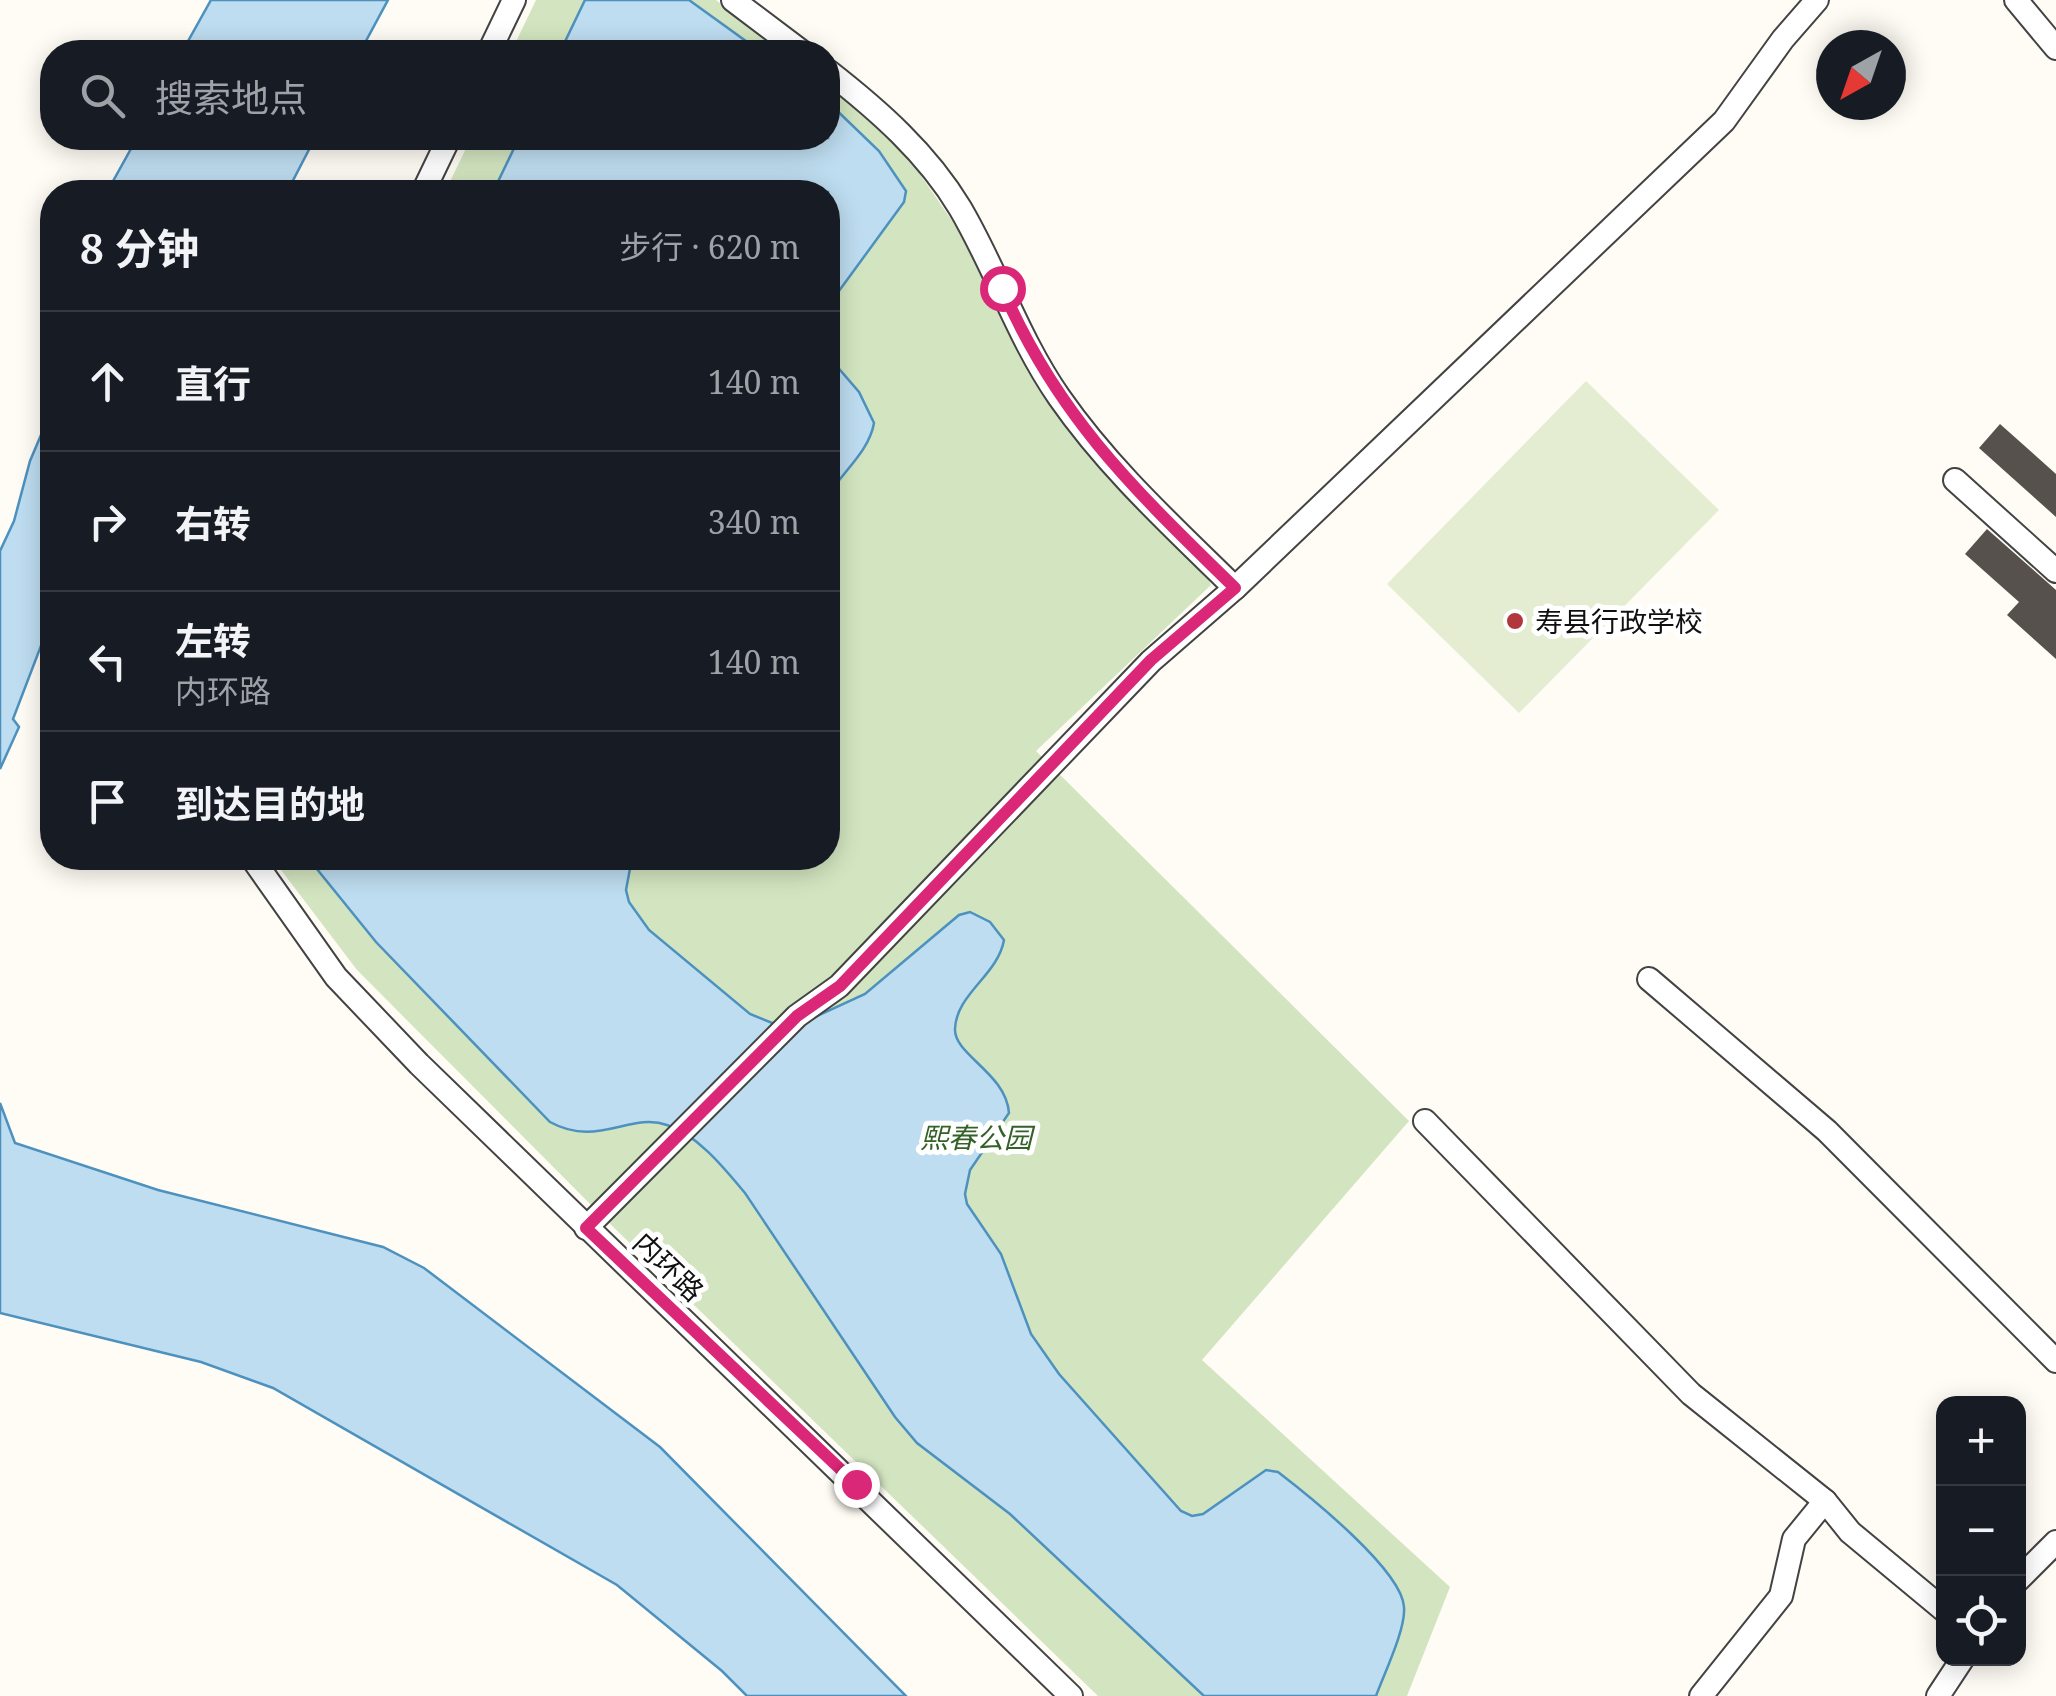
<!DOCTYPE html>
<html lang="zh">
<head>
<meta charset="utf-8">
<style>
	body { margin:0; font-family:"Noto Serif","Noto Sans SC",serif; background:#242831; color:#f1f3f6 }
	.controls { position:absolute; right:30px; bottom:30px; display:grid; overflow:hidden; border-radius:20px; box-shadow:0 5px 25px #0003 }
	.controls button { width:90px; height:90px; display:grid; place-items:center; padding:0; border:0; border-bottom:2px solid #363941; background:#171b24; color:#f1f3f6; font:50px sans-serif }
	.compass { position:absolute; left:1816px; top:30px; width:90px; height:90px; border-radius:50%; background:#171b24; box-shadow:0 5px 25px #0003; rotate:220deg }
	.stop { position:absolute; width:30px; height:30px; margin:-22px; border:8px solid #db2777; border-radius:50%; background:#fff }
	.stop.end { background:#db2777; border-color:#fff; box-shadow:0 2px 10px #0008 }
	.list { margin:0; padding:0; list-style:none }
	h2 { display:flex; justify-content:space-between; align-items:center; height:130px; margin:0; padding:0 40px; font-size:42px }
	h2 small { font-size:32px; font-weight:400; color:#9ea1a6 }
	.list li { display:grid; grid-template-columns:65px 1fr auto; gap:30px; align-items:center; box-sizing:border-box; height:140px; padding:0 40px; border-top:2px solid #363941 }
	.list b { display:block; font-size:38px; white-space:nowrap }
	.list p { margin:0; font-size:32px; white-space:nowrap; color:#9ea1a6 }
	.list em { font-size:32px; font-style:normal; color:#9ea1a6 }
	.icon { flex:none; width:55px; height:55px; fill:none; stroke:currentColor; stroke-width:2; stroke-linecap:round; stroke-linejoin:round }
	.map { position:relative; flex:none; width:2056px; height:1696px; overflow:hidden }
	.search { position:absolute; background:#171b24; box-shadow:0 5px 25px #0003; left:40px; top:40px; width:800px; height:110px; display:flex; align-items:center; gap:25px; box-sizing:border-box; padding:0 35px; border-radius:40px; color:#9ea1a6; font-size:38px }
	.panel { position:absolute; background:#171b24; box-shadow:0 5px 25px #0003; left:40px; top:180px; width:800px; height:690px; border-radius:40px }
	.map>svg:first-child { display:block }
</style>
</head>
<body>
<div class="map">
<svg width="2056" height="1696" viewBox="0 0 2056 1696">
	<rect width="100%" height="100%" fill="#fefcf4"/>
	<g fill="#d3e5c0">
		<path d="M 536,0 L 716,0 L 785,52 L 511,52 Z"/>
		<path d="M 828,85 L 873,122 L 913,164 L 957,228 L 1022,354 L 1204,570 L 1211,585 L 1036,751 L 1409,1121 L 1202,1360 L 1450,1587 L 1407,1696 L 1098,1696 L 606,1220 L 357,970 L 272,858 L 828,858 L 828,192 L 445,192 L 471,138 L 828,138 Z"/>
	</g>
	<path fill="#e4edd1" d="M 1586,381 L 1719,510 L 1519,713 L 1387,584 Z"/>
	<g fill="#beddf0" stroke="#4d91bf" stroke-width="2.5">
		<path d="M 211,0 L 388,0 L 360,52 L 182,52 Z"/>
		<path d="M 585,0 L 689,0 L 761,52 L 560,52 Z"/>
		<path d="M 828,102 L 879,151 L 906,191 L 904,202 L 828,306 L 828,192 L 493,192 L 519,138 L 828,138 Z"/>
		<path d="M 137,138 L 315,138 L 287,192 L 107,192 Z"/>
		<path d="M 828,356 L 859,392 L 874,423 C 869,452 842,472 828,496 Z"/>
		<path d="M 52,409 L 52,617 L 13,719 L 19,727 L 0,769 L 0,551 L 14,521 L 30,461 Z"/>
		<path d="M 308,858 L 632,858 L 626,890 L 629,902 L 649,930 L 750,1014 L 782,1027 L 804,1022 L 865,994 L 959,915 L 970,912 L 990,922 L 1004,940 C 998,975 956,994 955,1029 C 954,1055 1006,1073 1009,1113 L 970,1170 L 965,1194 L 967,1204 L 1001,1254 L 1031,1334 L 1059,1374 L 1181,1511 L 1192,1516 L 1203,1514 L 1266,1470 L 1278,1472 C 1308,1495 1402,1570 1404,1607 C 1406,1629 1384,1674 1376,1696 L 1204,1696 L 1010,1514 L 917,1443 L 895,1417 L 745,1193 C 725,1169 698,1135 667,1125 C 630,1112 597,1148 550,1122 L 376,942 Z"/>
		<path d="M 0,1103 L 15,1143 L 158,1190 L 383,1247 L 424,1268 L 660,1447 L 906,1696 L 747,1696 L 722,1671 L 617,1585 L 273,1388 L 201,1362 L 0,1313 Z"/>
	</g>
	<g fill="#57514d">
		<path d="M 2000,424 L 2056,474 L 2056,517 L 1979,448 Z"/>
		<path d="M 1987,529 L 2056,590 L 2056,659 L 2007,615 L 2019,602 L 1965,554 Z"/>
	</g>
	<g fill="none" stroke-linecap="round" stroke-linejoin="round">
		<g stroke="#434343" stroke-width="26">
			<g id="minor">
				<path d="M 733,0 L 802,52"/>
				<path d="M 2016,0 L 2056,48"/>
				<path d="M 489,52 L 514,0"/>
				<path d="M 828,71 C 878,110 927,153 960,208 C 996,269 1018,338 1059,397 C 1109,469 1173,527 1235,588"/>
				<path d="M 423,192 L 449,138"/>
				<path d="M 1955,480 L 2056,571"/>
				<path d="M 252,858 L 336,977 L 419,1064 L 1071,1696"/>
				<path d="M 1649,979 L 1827,1131 L 2056,1361"/>
				<path d="M 1425,1121 L 1691,1394 L 1825,1501 L 1850,1532 L 1944,1610"/>
				<path d="M 586,1228 L 797,1016 L 839,986 L 1151,661 L 1235,588 L 1724,121 L 1783,39 L 1817,0"/>
				<path d="M 2018,1580 L 2056,1542"/>
				<path d="M 1701,1696 L 1781,1596 L 1794,1539 L 1825,1501"/>
				<path d="M 1938,1696 L 1963,1658"/>
			</g>
		</g>
		<use href="#minor" stroke="#fff" stroke-width="22"/>
	</g>
	<g fill="none" stroke-linecap="round" stroke-linejoin="round">
		<path stroke="#db2777" stroke-width="12" d="M 856,1484 L 586,1228 L 797,1016 L 840,986 L 1151,660 L 1235,588 C 1136,491 1058,418 1002,288"/>
	</g>
	<circle fill="#b1373c" stroke="#fff" stroke-width="4" cx="1515" cy="621" r="10"/>
	<g text-anchor="middle" dominant-baseline="central" stroke-width="10" stroke-linejoin="round" paint-order="stroke">
		<g font-size="28" fill="#101010" stroke="#fff" text-anchor="start">
			<text x="1535" y="621">寿县行政学校</text>
		</g>
		<g font-size="28" font-style="italic" fill="#336127" stroke="#fff">
			<text x="976" y="1137">熙春公园</text>
		</g>
		<g font-size="28" fill="#101010" stroke="#fff">
			<text transform="translate(669 1266) rotate(44)">内环路</text>
		</g>
	</g>
</svg>
<div class="controls">
<button>+</button>
<button>−</button>
<button><svg class="icon" aria-label="locate" viewBox="0 0 24 24"><circle cx="12" cy="12" r="6"/><path d="M12 2v4M12 18v4M2 12h4M18 12h4"/></svg></button>
</div>
<svg class="compass" viewBox="-18 -18 36 36"><path d="M0-13l5 13h-10z" fill="#e53935"/><path d="M0 13l5-13h-10z" fill="#9ea1a6"/></svg>
<div class="stop" style="left:1002px;top:288px"></div>
<div class="stop end" style="left:856px;top:1484px"></div>
<div class="search"><svg class="icon" aria-label="search" viewBox="0 0 24 24"><circle cx="10" cy="10" r="6"/><path d="M15 15l6 6"/></svg>搜索地点</div>
<section class="panel">
<h2>8 分钟<small>步行 · 620 m</small></h2>
<ul class="list">
<li><svg class="icon" aria-label="ahead" viewBox="0 0 24 24"><path d="M12 20V5M6 11l6-6 6 6"/></svg><div><b>直行</b></div><em>140 m</em></li>
<li><svg class="icon" aria-label="right" viewBox="0 0 24 24"><path d="M7 20v-9h11M14 6l5 5-5 5"/></svg><div><b>右转</b></div><em>340 m</em></li>
<li><svg class="icon" aria-label="left" viewBox="0 0 24 24"><path d="M17 20v-9H6M10 6l-5 5 5 5"/></svg><div><b>左转</b><p>内环路</p></div><em>140 m</em></li>
<li><svg class="icon" aria-label="arrive" viewBox="0 0 24 24"><path d="M6 21V4h12l-3 4 3 4H6"/></svg><div><b>到达目的地</b></div></li>
</ul>
</section>
</div>
</body>
</html>
